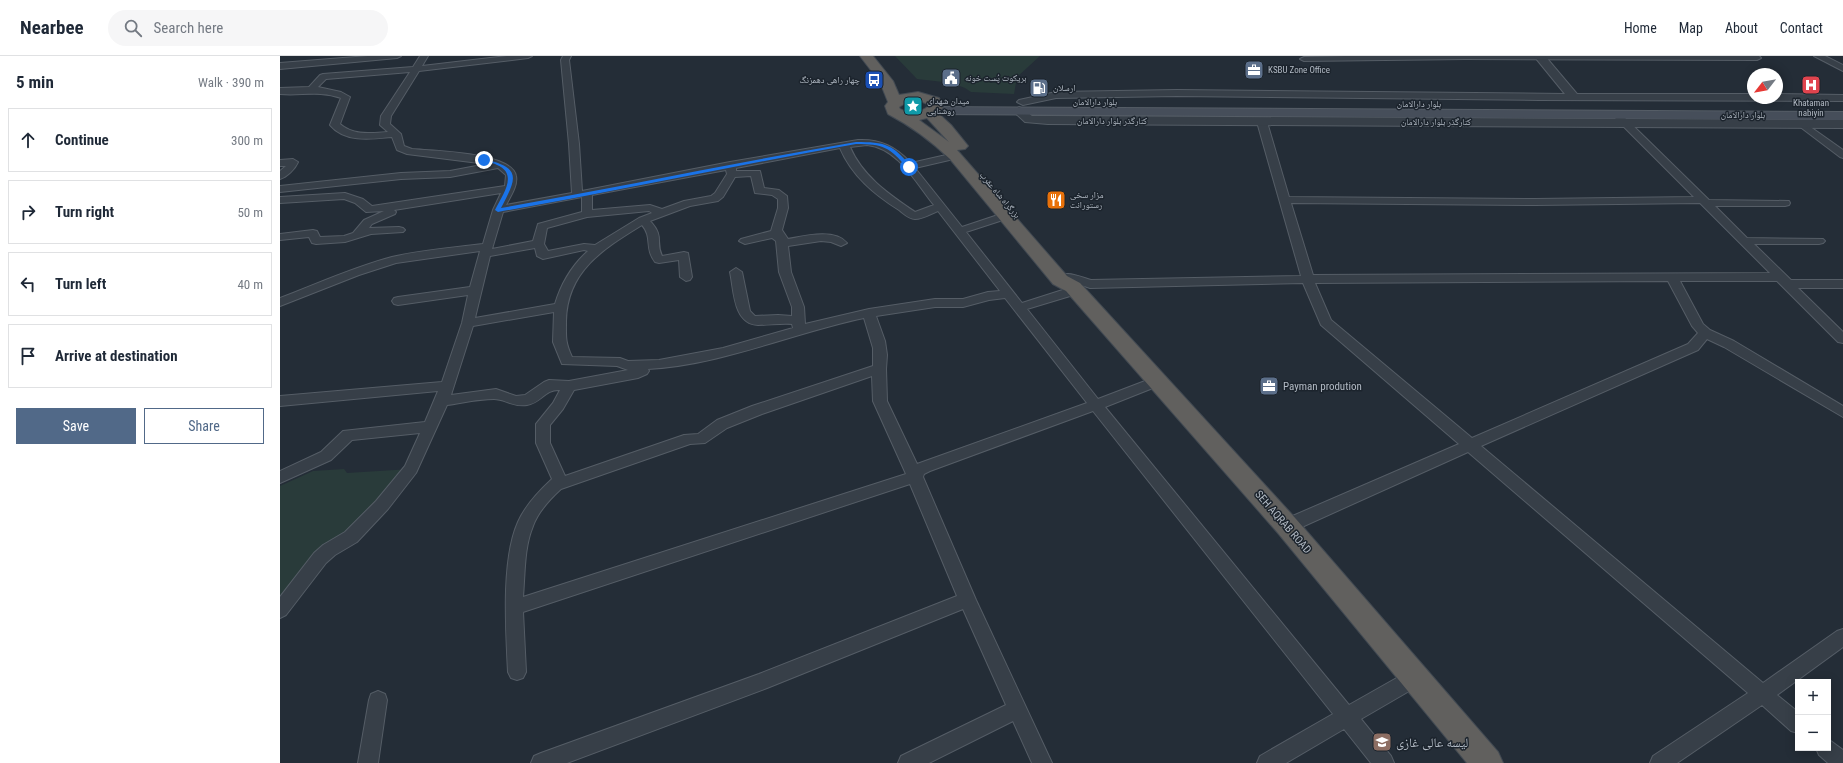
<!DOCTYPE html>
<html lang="en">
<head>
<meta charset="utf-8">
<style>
	body { margin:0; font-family:"Roboto Condensed","Noto Naskh Arabic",sans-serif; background:#f6f6f7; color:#1f2937 }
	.controls { position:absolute; right:12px; bottom:12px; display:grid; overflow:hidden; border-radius:0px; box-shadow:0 2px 10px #0003 }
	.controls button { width:36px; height:36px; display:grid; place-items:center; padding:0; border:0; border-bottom:1px solid #e0e1e3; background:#fff; color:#1f2937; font:20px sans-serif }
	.compass { position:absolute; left:1467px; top:12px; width:36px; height:36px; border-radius:50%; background:#fff; box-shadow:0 2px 10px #0003; rotate:239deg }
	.stop { position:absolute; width:12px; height:12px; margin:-9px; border:3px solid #1a73e8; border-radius:50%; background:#fff }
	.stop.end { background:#1a73e8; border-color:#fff; box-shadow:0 1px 4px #0008 }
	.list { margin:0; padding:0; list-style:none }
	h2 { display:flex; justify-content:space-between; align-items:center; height:52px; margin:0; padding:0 16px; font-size:17px }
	h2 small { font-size:13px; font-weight:400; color:#747a83 }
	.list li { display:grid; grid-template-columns:26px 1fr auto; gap:12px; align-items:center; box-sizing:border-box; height:64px; margin:0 8px 8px; padding:0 8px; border:1px solid #e0e1e3; border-radius:0px }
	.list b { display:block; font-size:15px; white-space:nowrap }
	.list em { font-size:13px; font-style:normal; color:#747a83 }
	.actions { display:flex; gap:8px; padding:12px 16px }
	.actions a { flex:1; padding:9px 0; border:1px solid #516988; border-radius:0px; text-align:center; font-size:14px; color:#516988 }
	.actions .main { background:#516988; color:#fff }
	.icon { flex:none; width:22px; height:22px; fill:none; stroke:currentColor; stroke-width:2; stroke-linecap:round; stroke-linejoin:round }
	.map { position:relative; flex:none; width:1563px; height:707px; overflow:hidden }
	header { display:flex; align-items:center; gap:24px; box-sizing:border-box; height:56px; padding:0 20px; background:#fff; border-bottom:1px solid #e0e1e3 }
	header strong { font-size:19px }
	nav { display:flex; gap:22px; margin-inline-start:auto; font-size:14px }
	.search { width:280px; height:36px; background:#f6f6f7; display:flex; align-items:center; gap:10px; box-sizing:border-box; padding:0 14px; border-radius:22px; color:#747a83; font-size:15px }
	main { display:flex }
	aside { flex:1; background:#fff }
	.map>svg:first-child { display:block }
</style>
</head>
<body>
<header>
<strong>Nearbee</strong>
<div class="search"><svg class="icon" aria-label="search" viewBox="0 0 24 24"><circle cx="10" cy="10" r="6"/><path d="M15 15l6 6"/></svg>Search here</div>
<nav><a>Home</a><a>Map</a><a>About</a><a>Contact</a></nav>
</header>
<main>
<aside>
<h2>5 min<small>Walk · 390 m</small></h2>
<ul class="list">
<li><svg class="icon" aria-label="ahead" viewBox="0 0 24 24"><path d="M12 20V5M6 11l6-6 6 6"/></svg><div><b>Continue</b></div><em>300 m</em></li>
<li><svg class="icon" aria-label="right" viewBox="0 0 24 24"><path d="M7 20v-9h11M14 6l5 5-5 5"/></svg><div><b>Turn right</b></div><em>50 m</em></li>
<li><svg class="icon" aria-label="left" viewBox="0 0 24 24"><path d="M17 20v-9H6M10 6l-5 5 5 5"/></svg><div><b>Turn left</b></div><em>40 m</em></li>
<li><svg class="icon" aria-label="arrive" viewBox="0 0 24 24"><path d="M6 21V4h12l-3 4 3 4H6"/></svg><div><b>Arrive at destination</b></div></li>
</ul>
<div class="actions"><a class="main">Save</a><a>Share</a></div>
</aside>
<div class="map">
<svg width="1563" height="707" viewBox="0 0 1563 707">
	<rect width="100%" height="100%" fill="#242d37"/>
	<g fill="#293b3a">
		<path d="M 615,0 L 760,0 L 737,21 L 734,38 L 691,36 L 685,32 L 672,27 L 637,23 Z"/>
		<path d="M 64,413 L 67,417 L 131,413 L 0,554 L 0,430 L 33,415 Z"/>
	</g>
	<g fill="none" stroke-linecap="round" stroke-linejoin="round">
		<g stroke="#555d66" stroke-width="2">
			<g id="minor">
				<path d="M 88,0 L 121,0 L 117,2 L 0,13 L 0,7 Z"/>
				<path d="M 140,0 L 148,0 L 142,10 L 227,0 L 252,0 L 248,2 L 139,15 L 111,60 L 110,68 L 121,78 L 124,90 L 132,93 C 152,95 232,96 236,120 C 238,130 230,141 226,149 L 292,137 L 289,88 L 281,4 L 283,0 L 291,0 L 289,4 L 299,88 L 302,135 L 450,106 L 578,84 C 601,83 616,91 631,107 L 675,97 L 678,98 L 680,100 L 678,102 L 635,112 L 682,171 L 721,158 L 729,158 L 730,160 L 729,162 L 686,176 L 742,247 L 792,231 L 800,231 L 802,234 L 800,237 L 747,253 L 818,343 L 873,322 L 878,320 L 883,322 L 885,325 L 883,328 L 825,351 L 1069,649 L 1129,615 L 1136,612 L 1143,615 L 1145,621 L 1143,627 L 1081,663 L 1111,700 L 1114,707 L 1091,707 L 1064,673 L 1006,707 L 977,707 L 980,700 L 1053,658 L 813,355 L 650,415 L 644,418 L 643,421 L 696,544 L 772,707 L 752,707 L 733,665 L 649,707 L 618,707 L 621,700 L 726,649 L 683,553 L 487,632 L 287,707 L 251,707 L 254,700 L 261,697 L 479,618 L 677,540 L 630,428 L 243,556 L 246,616 L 243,622 L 237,624 L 231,622 L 228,616 C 226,574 221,504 238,466 C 245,450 259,435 272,423 L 256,387 L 256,368 L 273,347 L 280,334 C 265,333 261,347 247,349 C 232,351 225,343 214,343 C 198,343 182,347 167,349 L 136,417 L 108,453 L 77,486 L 55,499 L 46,507 L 6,559 L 0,562 L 0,541 L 34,497 L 43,489 L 65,476 L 96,445 L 125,410 L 140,377 L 72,384 L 51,404 L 0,427 L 0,415 L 41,396 L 63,375 L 145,366 L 158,335 L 0,350 L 0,340 L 162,326 L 182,267 L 188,239 L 118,249 L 114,248 L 112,245 L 114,242 L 118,241 L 190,231 L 200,195 L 116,207 L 79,219 L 0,250 L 0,242 C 37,228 74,211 112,201 C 142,194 172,192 203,188 L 213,154 L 221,137 L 114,154 L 116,156 L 115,158 L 92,168 L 89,172 L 119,171 L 123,172 L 125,174 L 123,176 L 91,178 L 65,186 L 36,188 L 32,187 L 29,181 L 0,184 L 0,178 L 33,174 L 37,175 L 40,181 L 64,180 L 73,177 L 84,164 L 104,155 L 86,156 L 75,147 L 64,143 L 0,147 L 0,141 L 65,137 L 83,143 L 92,150 L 225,130 L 226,119 L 218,112 L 170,121 L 121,123 L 0,136 L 0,130 L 121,117 L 170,115 L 207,108 L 127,98 L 117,94 L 112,81 C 92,83 65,87 50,69 L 61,42 C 38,34 22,40 0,38 L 0,32 L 29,31 L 40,19 L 43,18 L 133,11 ZM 130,16 L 101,60 L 100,69 L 108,76 C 91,77 74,80 60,68 L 70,41 L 61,36 L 38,31 L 46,23 ZM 587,89 C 618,92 636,127 654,149 L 635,156 C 609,138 583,121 570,91 ZM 560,92 C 572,120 594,138 619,154 C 623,157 629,163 635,163 C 642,163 651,158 658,155 L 720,235 L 708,236 L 683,243 L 655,243 L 589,253 L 525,268 L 524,251 L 511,216 L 508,190 L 541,185 L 551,186 L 561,190 L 567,187 C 555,172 524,180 508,183 L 502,174 L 508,152 L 507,140 L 499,134 L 484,132 L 480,115 L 456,115 L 456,112 ZM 446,114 L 447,118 L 435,137 L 431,140 L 404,145 L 382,153 L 370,149 L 312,154 L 312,139 ZM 471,120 L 475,137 L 492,139 L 498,143 L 498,152 L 491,175 L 461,183 L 459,185 L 465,188 L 492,182 L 496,185 L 499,216 L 512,251 L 512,260 L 498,259 L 475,260 L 470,255 L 462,216 L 456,212 L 450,216 C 454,234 453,268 478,269 C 490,269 501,267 512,268 L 513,272 L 443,292 L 379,304 L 348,305 L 340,302 L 292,301 C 285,286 286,281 286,265 C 287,215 323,193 362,169 C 373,182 364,191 375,206 L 379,207 L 399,204 L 400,221 L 406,225 L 410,224 L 412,221 L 408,197 L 404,196 L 382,200 C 375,185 385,181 370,165 L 410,150 L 438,145 L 443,141 L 455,121 ZM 302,141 L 302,156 L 258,168 L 253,185 L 212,193 L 223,156 ZM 369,155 L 372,157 L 359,162 L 315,189 L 304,188 L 268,195 L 264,188 L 267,172 L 307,161 ZM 255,192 L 257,200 L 263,203 L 304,194 L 308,195 C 292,209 281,228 275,248 L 195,262 L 210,200 ZM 725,242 L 807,347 L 637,408 L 607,345 L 606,313 L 607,299 L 605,285 L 596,260 L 655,251 L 683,251 L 709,244 ZM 274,256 L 273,286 L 282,308 L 337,310 L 348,314 L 289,325 L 269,324 L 264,326 L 245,339 L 236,340 L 216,333 L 171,339 L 193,270 ZM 584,262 L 593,292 L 593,310 L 472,350 L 437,364 L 418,378 L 404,379 L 285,420 L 270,387 L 270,369 L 283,353 L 294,334 L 358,322 L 367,318 L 369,315 L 368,313 C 442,309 512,277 584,262 ZM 592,320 L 593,345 L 626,418 L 243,541 C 245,518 244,491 253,470 C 258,456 270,443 281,433 L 410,388 L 425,387 L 447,372 L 482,358 Z"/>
				<path d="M 1066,0 L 1479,0 L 1481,2 L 1477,4 L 1185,3 L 1024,5 L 1020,3 L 1024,1 Z"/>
				<path d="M 1534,0 L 1545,0 L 1563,9 L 1563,15 Z"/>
				<path d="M 1337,56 L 1340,57 L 1429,144 L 1509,145 L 1510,147 L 1509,149 L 1505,150 L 1435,150 L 1467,182 L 1543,183 L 1545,185 L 1543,187 L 1539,188 L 1474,188 L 1511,224 L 1563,224 L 1563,232 L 1518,232 L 1563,276 L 1563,287 L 1558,286 L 1497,225 L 1400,225 L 1423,268 L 1430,274 L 1454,285 L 1563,350 L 1563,361 L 1444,291 L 1427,283 L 1418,294 L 1201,390 L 1483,627 L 1557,575 L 1563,573 L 1563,591 L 1497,639 L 1518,656 L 1518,677 L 1511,675 L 1482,649 L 1397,707 L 1370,707 L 1373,700 L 1468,637 L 1188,396 L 1013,475 L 1007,476 L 1001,475 L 999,470 L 1001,465 L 1179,388 L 1041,269 L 1023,227 L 810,232 L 790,225 L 780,228 L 774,224 C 783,212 800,221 811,224 L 1021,220 L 977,66 L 982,63 L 987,66 L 1009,141 L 1255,143 L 1414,141 L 1332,59 ZM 1011,147 L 1255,149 L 1420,147 L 1490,217 L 1033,219 ZM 1388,225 L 1412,270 L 1418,277 L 1408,288 L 1192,382 L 1051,264 L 1035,227 Z"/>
				<path d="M 1522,65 L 1563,94 L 1563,102 L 1560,101 L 1519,70 L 1517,68 L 1519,66 Z"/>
				<path d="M 13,103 L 18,106 C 15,113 7,121 0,123 L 0,115 L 6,110 L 0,110 L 0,104 Z"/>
				<path d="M 98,635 L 105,638 L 107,644 L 98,707 L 78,707 L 89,644 L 91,638 Z"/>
				<path d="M 1548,683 L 1563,694 L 1563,707 L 1548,707 L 1539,699 L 1536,692 L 1548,692 Z"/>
			</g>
		</g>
		<g stroke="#555d66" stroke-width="2">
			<g id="tertiary">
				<path d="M 1254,0 L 1265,0 L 1297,38 L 1473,38 L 1473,42 L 1497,42 L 1497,38 L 1563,39 L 1563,45 L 1259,44 L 897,40 L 776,42 L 743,49 L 737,46 L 739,44 L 776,36 L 897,34 L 1285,38 Z"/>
				<path d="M 739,51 L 743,53 L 752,60 L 768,60 L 1563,64 L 1563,72 L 768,68 L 745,66 L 733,55 Z"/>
			</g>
		</g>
		<g stroke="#555d66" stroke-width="2">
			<path id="secondary" d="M 653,51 L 1563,56 L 1563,64 L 648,58 L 646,55 L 648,52 Z"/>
		</g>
		<g stroke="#424a53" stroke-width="2">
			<path id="trunk" d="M 580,0 L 593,0 L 613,25 L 619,39 L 638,36 L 659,42 L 663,51 L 658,57 L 671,69 L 688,90 L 685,93 L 677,94 L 787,220 L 800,227 L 1016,463 L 1218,696 L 1223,707 L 1187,707 L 998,477 L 786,235 L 773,228 L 670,103 C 651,85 631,70 608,58 L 605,50 L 608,46 L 600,26 ZM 637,44 L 648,48 L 649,50 C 640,57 629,58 620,53 L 619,51 L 629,45 ZM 647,62 L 669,86 L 639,64 Z"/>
		</g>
		<use href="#minor" fill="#373f48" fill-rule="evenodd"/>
		<use href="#tertiary" fill="#373f48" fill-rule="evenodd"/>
		<use href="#secondary" fill="#464e5a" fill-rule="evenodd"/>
		<use href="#trunk" fill="#61605e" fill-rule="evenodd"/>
	</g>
	<path fill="#1a73e8" d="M 576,86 C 605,86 613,88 631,111 L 627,112 C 610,91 603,88 576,88 C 457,109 337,135 218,156 L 215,154 C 222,140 239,118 217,109 C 212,106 207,107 202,104 L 204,103 C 243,112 236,123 221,152 C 340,131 458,106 576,86 Z"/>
	<defs>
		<g id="office-square" transform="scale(1)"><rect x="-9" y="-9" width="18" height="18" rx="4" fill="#5c6f8a" stroke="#1c242d"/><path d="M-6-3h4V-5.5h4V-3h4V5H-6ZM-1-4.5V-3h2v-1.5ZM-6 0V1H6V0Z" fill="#fff"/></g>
		<g id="civic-square" transform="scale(1)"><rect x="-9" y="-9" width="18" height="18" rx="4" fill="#5c6f8a" stroke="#1c242d"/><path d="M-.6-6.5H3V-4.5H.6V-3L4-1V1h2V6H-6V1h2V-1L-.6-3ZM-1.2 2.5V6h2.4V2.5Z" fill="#fff"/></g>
		<g id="bus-square" transform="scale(1)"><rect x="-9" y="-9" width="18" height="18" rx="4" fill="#1a4fb4" stroke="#1c242d"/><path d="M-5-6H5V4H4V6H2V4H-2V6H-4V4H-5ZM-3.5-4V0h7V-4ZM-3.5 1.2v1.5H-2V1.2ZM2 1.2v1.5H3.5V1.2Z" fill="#fff"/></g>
		<g id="hospital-square" transform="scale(1)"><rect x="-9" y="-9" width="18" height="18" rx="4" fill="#e0444e" stroke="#1c242d"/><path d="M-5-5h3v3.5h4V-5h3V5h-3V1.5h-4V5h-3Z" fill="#fff"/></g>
		<g id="fuel-square" transform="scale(1)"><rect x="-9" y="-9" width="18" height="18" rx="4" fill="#5c6f8a" stroke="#1c242d"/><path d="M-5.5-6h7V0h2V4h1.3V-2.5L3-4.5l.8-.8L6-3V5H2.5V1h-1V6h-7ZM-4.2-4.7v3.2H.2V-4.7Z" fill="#fff"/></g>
		<g id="sight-square" transform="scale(1)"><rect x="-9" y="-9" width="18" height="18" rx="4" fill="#0f9aa8" stroke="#1c242d"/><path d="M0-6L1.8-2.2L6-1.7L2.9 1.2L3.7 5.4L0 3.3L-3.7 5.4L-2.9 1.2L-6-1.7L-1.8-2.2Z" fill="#fff"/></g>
		<g id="restaurant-square" transform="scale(1)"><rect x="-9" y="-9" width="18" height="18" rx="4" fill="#e8710a" stroke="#1c242d"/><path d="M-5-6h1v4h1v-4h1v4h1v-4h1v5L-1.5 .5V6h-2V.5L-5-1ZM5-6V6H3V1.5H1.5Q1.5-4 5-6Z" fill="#fff"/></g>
		<g id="university-square" transform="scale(1)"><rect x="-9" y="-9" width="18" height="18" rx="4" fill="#8d6e63" stroke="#1c242d"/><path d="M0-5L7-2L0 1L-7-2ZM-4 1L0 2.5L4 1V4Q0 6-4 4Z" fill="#fff"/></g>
	</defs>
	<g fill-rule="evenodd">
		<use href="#office-square" x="974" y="14"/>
		<use href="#civic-square" x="671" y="22"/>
		<use href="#bus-square" x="594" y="24"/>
		<use href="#hospital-square" x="1531" y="29"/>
		<use href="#fuel-square" x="759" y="32"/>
		<use href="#sight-square" x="633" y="50"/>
		<use href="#restaurant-square" x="776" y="144"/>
		<use href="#office-square" x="989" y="330"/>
		<use href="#university-square" x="1102" y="686"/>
	</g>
	<g text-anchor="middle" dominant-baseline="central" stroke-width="3" stroke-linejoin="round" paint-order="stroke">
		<g font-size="9" fill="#b2bac4" stroke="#1c242d" text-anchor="start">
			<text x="988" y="14">KSBU Zone Office</text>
			<text x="685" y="22">بریکوت پُست خونه</text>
			<text x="580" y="24" text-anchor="end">چهار راهی دهمزنگ</text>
			<text x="773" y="32">ارسلان</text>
			<text x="647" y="45">میدان شهدای<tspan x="647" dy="10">روشنایی</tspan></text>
			<text x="1531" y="47" text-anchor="middle">Khataman<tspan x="1531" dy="10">nabiyin</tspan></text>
			<text x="790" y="139">مزار سخی<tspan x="790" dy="10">رستورانت</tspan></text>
		</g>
		<g font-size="9" fill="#b2bac4" stroke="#1c242d">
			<text x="815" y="46">بلوار دارالامان</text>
			<text x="1139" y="48">بلوار دارالامان</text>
			<text x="1463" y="59">بلوار دارالامان</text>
			<text x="832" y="65">کنارگذر بلوار دارالامان</text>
			<text x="1156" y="66">کنارگذر بلوار دارالامان</text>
			<text transform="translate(720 139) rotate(50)">بزرگراه شاه عقرب</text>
		</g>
		<g font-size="11" fill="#b2bac4" stroke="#1c242d" text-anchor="start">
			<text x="1003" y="330">Payman prodution</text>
		</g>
		<g font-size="11" fill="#b2bac4" stroke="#1c242d">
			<text transform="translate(1003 466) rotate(49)">SEH AQRAB ROAD</text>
		</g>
		<g font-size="13" fill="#b2bac4" stroke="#1c242d" text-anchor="start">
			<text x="1116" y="686">لیسه عالی غازی</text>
		</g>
	</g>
</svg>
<div class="controls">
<button>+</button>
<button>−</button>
</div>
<svg class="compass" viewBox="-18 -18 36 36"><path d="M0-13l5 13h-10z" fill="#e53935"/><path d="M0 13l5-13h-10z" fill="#747a83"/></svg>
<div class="stop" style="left:629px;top:111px"></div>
<div class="stop end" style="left:204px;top:104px"></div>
</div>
</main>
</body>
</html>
